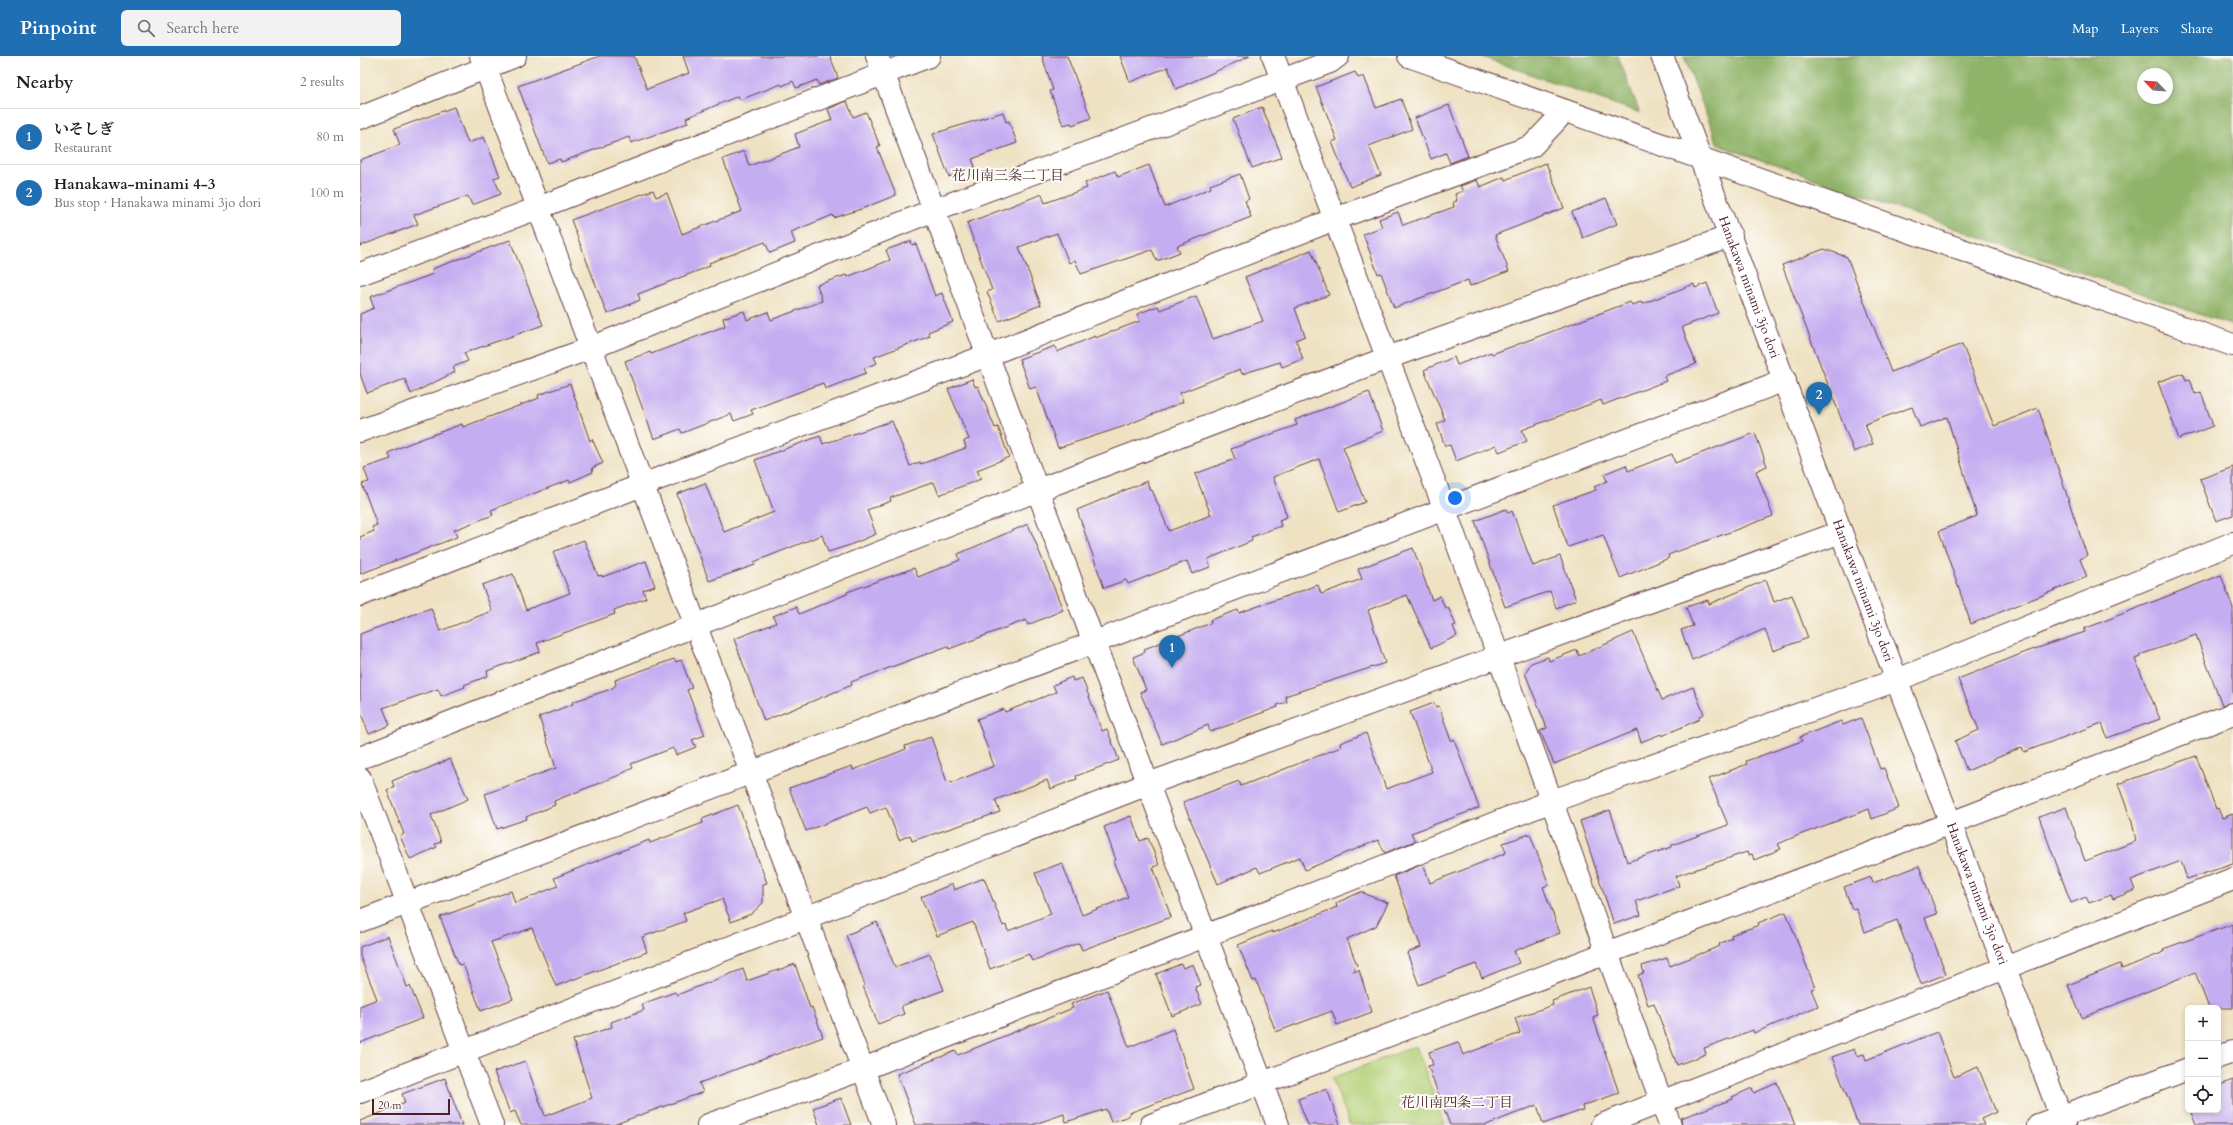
<!DOCTYPE html>
<html lang="en">
<head>
<meta charset="utf-8">
<style>
	body { margin:0; font-family:Cardo,"Noto Serif JP",serif; background:#f2f2f2; color:#202124 }
	.controls { position:absolute; right:12px; bottom:12px; display:grid; overflow:hidden; border-radius:6px; box-shadow:0 2px 6px #0003 }
	.controls button { width:36px; height:36px; display:grid; place-items:center; padding:0; border:0; border-bottom:1px solid #e0e0e0; background:#fff; color:#202124; font:20px sans-serif }
	.compass { position:absolute; left:1777px; top:12px; width:36px; height:36px; border-radius:50%; background:#fff; box-shadow:0 2px 6px #0003; rotate:295deg }
	.scale { position:absolute; left:12px; bottom:10px; width:78px; box-sizing:border-box; padding-left:4px; border:2px solid #4a1f2b; border-top:0; font-size:11px; line-height:14px; white-space:nowrap; color:#4a1f2b; -webkit-text-stroke:3px #fdfcf7; paint-order:stroke }
	.you { position:absolute; left:1095px; top:442px; width:14px; height:14px; margin:-10px; border:3px solid #fff; border-radius:50%; background:#1a73e8; box-shadow:0 0 0 6px #1a73e833 }
	.badge { display:grid; place-items:center; width:26px; height:26px; border-radius:50%; background:#1f6fb2; color:#fff; font-size:13px; font-weight:700 }
	.pin { position:absolute; translate:-50% -33px; filter:drop-shadow(0 1px 2px #0008) }
	.pin::after { content:''; position:absolute; top:21px; width:14px; height:12px; background:inherit; clip-path:polygon(0 0,100% 0,50% 100%) }
	.list { margin:0; padding:0; list-style:none }
	h2 { display:flex; justify-content:space-between; align-items:center; height:52px; margin:0; padding:0 16px; font-size:17px }
	h2 small { font-size:13px; font-weight:400; color:#757577 }
	.list li { display:grid; grid-template-columns:26px 1fr auto; gap:12px; align-items:center; box-sizing:border-box; height:56px; padding:0 16px; border-top:1px solid #e0e0e0 }
	.list b { display:block; font-size:15px; white-space:nowrap }
	.list p { margin:0; font-size:13px; white-space:nowrap; color:#757577 }
	.list em { font-size:13px; font-style:normal; color:#757577 }
	.icon { flex:none; width:22px; height:22px; fill:none; stroke:currentColor; stroke-width:2; stroke-linecap:round; stroke-linejoin:round }
	.map { position:relative; flex:none; width:1873px; height:1069px; overflow:hidden }
	header { display:flex; align-items:center; gap:24px; box-sizing:border-box; height:56px; padding:0 20px; background:#1f6fb2; color:#fff }
	header strong { font-size:19px }
	nav { display:flex; gap:22px; margin-inline-start:auto; font-size:14px }
	.search { width:280px; height:36px; background:#f2f2f2; display:flex; align-items:center; gap:10px; box-sizing:border-box; padding:0 14px; border-radius:6px; color:#757577; font-size:15px }
	main { display:flex }
	aside { flex:1; background:#fff }
	.map>svg:first-child { display:block }
</style>
</head>
<body>
<header>
<strong>Pinpoint</strong>
<div class="search"><svg class="icon" aria-label="search" viewBox="0 0 24 24"><circle cx="10" cy="10" r="6"/><path d="M15 15l6 6"/></svg>Search here</div>
<nav><a>Map</a><a>Layers</a><a>Share</a></nav>
</header>
<main>
<aside>
<h2>Nearby<small>2 results</small></h2>
<ul class="list">
<li><span class="badge">1</span><div><b>いそしぎ</b><p>Restaurant</p></div><em>80 m</em></li>
<li><span class="badge">2</span><div><b>Hanakawa-minami 4-3</b><p>Bus stop · Hanakawa minami 3jo dori</p></div><em>100 m</em></li>
</ul>
</aside>
<div class="map">
<svg width="1873" height="1069" viewBox="0 0 1873 1069">
	<rect width="100%" height="100%" fill="#fdfcf7"/>
	<filter id="ink" filterUnits="userSpaceOnUse"><feTurbulence type="fractalNoise" baseFrequency=".025" numOctaves="2"/><feDisplacementMap in="SourceGraphic" scale="8" xChannelSelector="R" yChannelSelector="G"/><feConvolveMatrix kernelMatrix="1 2 1 2 8 2 1 2 1" color-interpolation-filters="sRGB"/></filter>
	<filter id="wash" filterUnits="userSpaceOnUse"><feTurbulence type="fractalNoise" baseFrequency=".012" numOctaves="4" result="noise"/><feDisplacementMap in="SourceGraphic" scale="16" xChannelSelector="R" yChannelSelector="G"/><feGaussianBlur stdDeviation="0.9" result="paint"/><feColorMatrix in="noise" values="0 0 0 0 0 0 0 0 0 0 0 0 0 0 0 0 0 1.4 0 .05"/><feComposite in="paint" operator="in"/></filter>
	<g filter="url(#wash)">
		<rect width="100%" height="100%" fill="#efe2c3"/>
		<path fill="#b4d177" stroke="#7f7851" d="M 1056,990 L 1085,1069 L 990,1069 L 972,1022 Z"/>
		<g fill="#8fb368" stroke="#6c694a" fill-rule="evenodd">
			<path d="M 1119,0 L 1258,0 L 1280,57 Z"/>
			<path d="M 1324,0 L 1873,0 L 1873,270 L 1358,89 ZM 1783,18 L 1807,18 L 1807,42 L 1783,42 Z"/>
		</g>
		<g id="blocks">
			<g fill="#c5adf1">
				<path d="M 240,0 L 274,0 L 287,33 L 329,17 L 323,0 L 470,0 L 478,22 L 459,29 L 457,24 L 436,32 L 433,25 L 422,30 L 421,28 L 380,44 L 378,40 L 326,62 L 328,67 L 308,74 L 271,87 L 269,81 L 201,106 L 200,103 L 187,107 L 158,30 Z"/>
				<path d="M 682,0 L 707,0 L 731,62 L 712,69 L 711,67 L 703,69 L 690,35 L 693,34 Z"/>
				<path d="M 760,0 L 890,0 L 816,33 L 808,11 L 770,26 Z"/>
				<path d="M 995,16 L 998,22 L 1004,20 L 1016,52 L 1041,43 L 1052,73 L 1009,90 L 1021,119 L 990,131 L 972,86 L 977,84 L 956,31 Z"/>
				<path d="M 487,45 L 493,61 L 506,56 L 520,90 L 517,91 L 536,139 L 504,152 L 474,162 L 473,159 L 431,176 L 435,187 L 410,197 L 405,186 L 349,207 L 350,210 L 278,238 L 280,244 L 247,258 L 211,164 L 293,134 L 296,141 L 307,137 L 322,178 L 382,155 L 363,103 L 384,95 L 389,110 L 439,91 L 435,78 L 472,64 L 468,53 Z"/>
				<path d="M 1089,49 L 1108,100 L 1090,107 L 1086,97 L 1071,103 L 1055,62 Z"/>
				<path d="M 94,51 L 108,87 L 124,81 L 140,120 L 134,122 L 141,138 L 112,149 L 108,140 L 54,159 L 58,168 L 0,190 L 0,104 L 40,89 L 34,73 Z"/>
				<path d="M 902,51 L 922,101 L 892,112 L 873,63 Z"/>
				<path d="M 643,56 L 646,66 L 649,65 L 657,87 L 612,103 L 615,111 L 589,121 L 573,78 Z"/>
				<path d="M 1186,107 L 1204,152 L 1135,179 L 1149,215 L 1110,230 L 1108,224 L 1034,252 L 1021,217 L 1018,218 L 1003,178 L 1022,171 L 1019,163 L 1038,156 L 1043,169 L 1094,151 L 1093,146 L 1097,145 L 1095,138 L 1103,135 L 1100,130 L 1117,124 L 1120,131 L 1144,121 L 1145,124 Z"/>
				<path d="M 789,109 L 805,151 L 851,132 L 850,129 L 880,118 L 889,143 L 885,145 L 891,161 L 817,190 L 820,196 L 797,205 L 792,194 L 721,218 L 715,204 L 709,207 L 697,177 L 659,191 L 681,249 L 639,265 L 627,236 L 632,234 L 607,167 L 682,138 L 685,147 L 727,132 L 725,127 L 755,115 L 758,121 Z"/>
				<path d="M 1246,142 L 1257,168 L 1223,182 L 1212,156 Z"/>
				<path d="M 150,184 L 183,269 L 104,297 L 108,305 L 93,311 L 95,316 L 51,338 L 45,323 L 7,337 L 0,318 L 0,258 L 14,252 L 10,241 L 73,218 L 72,213 Z"/>
				<path d="M 551,185 L 552,189 L 556,188 L 575,240 L 582,237 L 593,266 L 568,276 L 570,280 L 514,301 L 517,307 L 504,312 L 506,317 L 465,333 L 463,327 L 391,354 L 393,358 L 374,365 L 371,358 L 322,377 L 320,373 L 294,383 L 265,305 L 290,296 L 291,298 L 365,270 L 363,262 L 384,255 L 387,264 L 408,256 L 411,264 L 462,245 L 457,229 L 486,219 L 487,221 L 530,204 L 526,194 Z"/>
				<path d="M 1464,193 L 1487,201 L 1531,316 L 1602,288 L 1634,370 L 1678,352 L 1727,500 L 1720,503 L 1727,521 L 1611,568 L 1579,475 L 1617,460 L 1587,361 L 1560,371 L 1552,351 L 1505,368 L 1513,388 L 1494,396 L 1422,209 Z"/>
				<path d="M 951,194 L 969,239 L 935,252 L 945,280 L 936,284 L 943,303 L 922,311 L 920,306 L 882,318 L 880,313 L 820,337 L 823,346 L 762,371 L 698,392 L 676,331 L 670,333 L 659,303 L 695,290 L 697,296 L 735,280 L 735,282 L 780,265 L 777,258 L 798,250 L 800,254 L 836,240 L 853,283 L 903,265 L 885,221 Z"/>
				<path d="M 1347,227 L 1358,257 L 1322,271 L 1336,308 L 1304,320 L 1306,325 L 1243,349 L 1241,344 L 1162,374 L 1167,385 L 1139,396 L 1136,389 L 1096,405 L 1090,389 L 1085,390 L 1077,368 L 1085,364 L 1064,314 L 1094,301 L 1097,309 L 1131,296 L 1132,298 L 1270,246 L 1272,249 L 1281,246 L 1282,248 L 1334,228 L 1335,232 Z"/>
				<path d="M 1823,317 L 1826,324 L 1830,323 L 1835,338 L 1841,336 L 1853,370 L 1819,383 L 1798,326 Z"/>
				<path d="M 612,323 L 615,331 L 618,330 L 635,372 L 638,371 L 649,401 L 617,414 L 621,423 L 579,439 L 574,426 L 530,442 L 531,445 L 507,454 L 516,478 L 490,489 L 468,496 L 462,479 L 394,506 L 395,509 L 349,525 L 317,438 L 345,427 L 364,476 L 414,456 L 395,404 L 460,380 L 463,388 L 532,365 L 550,410 L 560,406 L 561,408 L 606,392 L 604,385 L 609,383 L 588,333 Z"/>
				<path d="M 210,328 L 230,385 L 232,383 L 243,407 L 232,412 L 233,416 L 210,426 L 209,424 L 131,454 L 133,459 L 94,474 L 97,481 L 0,518 L 0,481 L 14,475 L 12,471 L 17,469 L 2,428 L 9,426 L 4,412 L 31,403 L 28,397 L 48,388 L 102,368 L 103,371 L 179,342 L 178,339 Z"/>
				<path d="M 1009,336 L 1023,375 L 983,391 L 1005,446 L 979,456 L 959,403 L 913,421 L 927,461 L 919,464 L 921,470 L 891,481 L 892,485 L 848,503 L 850,511 L 832,518 L 827,505 L 768,528 L 766,524 L 744,532 L 717,454 L 787,425 L 790,435 L 792,434 L 809,475 L 851,459 L 835,418 L 875,403 L 871,393 L 937,369 L 935,364 Z"/>
				<path d="M 1395,377 L 1407,410 L 1396,415 L 1413,460 L 1308,499 L 1309,502 L 1260,522 L 1243,479 L 1208,491 L 1193,449 L 1236,434 L 1234,431 L 1247,425 L 1244,418 L 1266,409 L 1268,415 L 1312,398 L 1315,407 Z"/>
				<path d="M 1873,411 L 1873,459 L 1856,465 L 1840,423 Z"/>
				<path d="M 1146,453 L 1148,457 L 1152,455 L 1173,510 L 1200,500 L 1216,544 L 1196,552 L 1190,535 L 1145,551 L 1115,465 Z"/>
				<path d="M 668,468 L 703,554 L 668,569 L 666,564 L 589,593 L 588,590 L 491,626 L 492,629 L 404,665 L 374,583 L 416,567 L 413,560 L 436,551 L 439,558 L 487,538 L 487,536 L 554,512 L 558,521 L 600,504 L 598,498 Z"/>
				<path d="M 224,484 L 238,520 L 242,519 L 242,521 L 286,505 L 295,530 L 283,534 L 286,542 L 254,554 L 255,558 L 177,587 L 180,596 L 127,615 L 128,620 L 104,629 L 105,631 L 81,640 L 78,633 L 23,652 L 30,669 L 9,678 L 0,655 L 0,578 L 71,552 L 80,575 L 132,555 L 122,529 L 153,518 L 166,554 L 210,537 L 193,496 Z"/>
				<path d="M 1053,492 L 1072,544 L 1080,540 L 1085,552 L 1088,551 L 1096,569 L 1093,570 L 1097,580 L 1071,592 L 1047,539 L 1008,554 L 1025,607 L 925,640 L 927,646 L 917,649 L 918,651 L 850,676 L 848,669 L 802,688 L 780,636 L 786,634 L 773,601 L 785,596 L 784,593 L 851,567 L 850,564 L 878,554 L 879,557 L 958,529 L 961,538 L 1002,523 L 998,513 Z"/>
				<path d="M 1861,519 L 1873,552 L 1873,646 L 1862,649 L 1836,579 L 1780,599 L 1780,601 L 1775,603 L 1800,663 L 1747,682 L 1742,667 L 1664,696 L 1662,691 L 1607,715 L 1595,685 L 1619,674 L 1598,623 L 1666,596 L 1725,576 L 1724,573 Z"/>
				<path d="M 1406,524 L 1414,546 L 1432,539 L 1448,582 L 1413,595 L 1405,573 L 1332,604 L 1321,574 L 1333,570 L 1326,551 L 1348,544 L 1349,548 Z"/>
				<path d="M 1273,576 L 1302,644 L 1333,631 L 1344,658 L 1339,660 L 1340,663 L 1302,680 L 1301,678 L 1281,686 L 1277,674 L 1194,708 L 1180,675 L 1187,672 L 1165,617 L 1171,607 L 1188,601 L 1189,605 L 1217,594 L 1219,600 Z"/>
				<path d="M 314,603 L 316,606 L 321,604 L 332,632 L 327,634 L 345,679 L 332,684 L 336,691 L 316,699 L 313,692 L 271,708 L 273,712 L 257,720 L 194,745 L 195,749 L 166,761 L 167,763 L 137,773 L 125,738 L 196,712 L 179,661 L 213,648 L 212,646 L 251,633 L 256,629 L 255,624 Z"/>
				<path d="M 712,621 L 713,625 L 722,622 L 742,675 L 747,673 L 759,704 L 716,720 L 717,723 L 690,733 L 687,724 L 635,744 L 640,756 L 552,785 L 550,779 L 539,784 L 526,751 L 510,757 L 507,751 L 446,775 L 429,732 L 492,710 L 493,714 L 546,693 L 545,690 L 571,681 L 587,726 L 590,725 L 591,727 L 634,710 L 617,663 L 644,653 L 645,656 L 696,636 L 693,629 Z"/>
				<path d="M 1074,647 L 1076,651 L 1079,650 L 1091,685 L 1094,683 L 1119,752 L 1051,777 L 1055,785 L 1025,797 L 1018,784 L 945,814 L 940,801 L 900,817 L 897,811 L 858,828 L 823,746 L 879,725 L 881,730 L 981,691 L 980,687 L 1006,677 L 1026,733 L 1072,716 L 1050,656 Z"/>
				<path d="M 1501,662 L 1520,713 L 1524,712 L 1539,752 L 1512,763 L 1509,753 L 1434,781 L 1418,788 L 1421,793 L 1394,804 L 1392,798 L 1388,799 L 1387,796 L 1316,820 L 1319,830 L 1276,845 L 1281,859 L 1254,868 L 1220,765 L 1250,754 L 1267,806 L 1312,791 L 1312,789 L 1368,769 L 1349,723 L 1387,708 L 1386,705 L 1442,685 L 1440,681 L 1481,665 L 1483,669 Z"/>
				<path d="M 1836,700 L 1856,753 L 1858,752 L 1862,762 L 1873,758 L 1873,808 L 1827,823 L 1821,805 L 1771,824 L 1775,834 L 1753,843 L 1751,839 L 1729,847 L 1726,841 L 1711,847 L 1679,761 L 1706,751 L 1725,805 L 1776,785 L 1772,766 L 1758,728 Z"/>
				<path d="M 90,703 L 108,743 L 71,759 L 81,786 L 75,788 L 77,791 L 50,803 L 40,780 L 44,778 L 27,734 L 34,731 L 32,725 L 56,715 L 57,717 Z"/>
				<path d="M 378,749 L 407,827 L 403,828 L 403,847 L 391,858 L 371,866 L 362,843 L 323,857 L 326,865 L 282,881 L 287,896 L 196,930 L 172,872 L 131,886 L 153,943 L 121,955 L 103,908 L 99,909 L 80,861 L 151,835 L 155,847 L 198,830 L 194,822 L 289,784 L 290,787 L 343,767 L 342,763 Z"/>
				<path d="M 771,760 L 780,785 L 788,782 L 799,809 L 793,811 L 811,861 L 722,894 L 719,887 L 672,905 L 669,898 L 630,913 L 613,866 L 577,880 L 561,841 L 592,828 L 594,834 L 624,822 L 643,870 L 646,869 L 648,875 L 691,858 L 675,817 L 702,807 L 722,859 L 768,841 L 753,805 L 756,804 L 744,771 Z"/>
				<path d="M 1170,778 L 1189,829 L 1183,831 L 1200,877 L 1154,895 L 1159,907 L 1122,922 L 1116,908 L 1059,929 L 1047,897 L 1061,891 L 1034,820 L 1063,808 L 1070,827 L 1146,797 L 1143,787 Z"/>
				<path d="M 1559,810 L 1577,858 L 1565,862 L 1586,918 L 1561,928 L 1537,864 L 1505,876 L 1496,852 L 1492,853 L 1484,831 L 1511,821 L 1513,827 Z"/>
				<path d="M 1001,836 L 1028,847 L 1016,870 L 987,883 L 997,909 L 993,916 L 999,914 L 1012,956 L 977,969 L 972,955 L 916,976 L 896,924 L 893,925 L 878,889 L 912,875 L 913,877 L 977,851 L 976,847 Z"/>
				<path d="M 1426,856 L 1455,932 L 1451,933 L 1458,950 L 1394,977 L 1393,974 L 1344,992 L 1346,998 L 1317,1009 L 1294,947 L 1288,949 L 1278,919 L 1284,917 L 1282,910 L 1307,902 L 1310,910 L 1360,890 L 1359,888 L 1372,882 L 1371,879 L 1399,869 L 1398,867 Z"/>
				<path d="M 517,866 L 535,911 L 570,898 L 584,934 L 541,950 L 544,958 L 518,968 L 503,930 L 505,929 L 486,879 Z"/>
				<path d="M 1873,868 L 1873,952 L 1849,952 L 1835,916 L 1722,962 L 1708,929 L 1760,908 L 1762,913 L 1804,896 L 1803,893 Z"/>
				<path d="M 28,880 L 47,931 L 50,930 L 63,962 L 0,987 L 0,950 L 17,943 L 0,900 L 0,891 Z"/>
				<path d="M 435,908 L 450,952 L 452,951 L 463,981 L 339,1027 L 343,1036 L 253,1069 L 161,1069 L 155,1055 L 150,1057 L 134,1016 L 165,1005 L 185,1060 L 232,1042 L 213,984 L 252,971 L 251,966 L 284,954 L 282,948 L 315,936 L 317,939 L 383,913 L 387,925 Z"/>
				<path d="M 821,908 L 823,912 L 833,908 L 841,929 L 835,931 L 842,948 L 812,960 L 796,918 Z"/>
				<path d="M 1229,931 L 1238,959 L 1233,961 L 1259,1037 L 1222,1050 L 1223,1054 L 1183,1068 L 1177,1049 L 1126,1069 L 1090,1069 L 1068,1010 L 1073,1009 L 1069,996 L 1098,986 L 1103,999 L 1160,977 L 1155,962 L 1193,949 L 1192,945 Z"/>
				<path d="M 747,934 L 769,991 L 813,973 L 834,1033 L 769,1057 L 769,1060 L 751,1066 L 746,1053 L 706,1066 L 704,1058 L 672,1069 L 556,1069 L 537,1018 L 596,995 L 598,999 L 713,952 L 711,948 Z"/>
				<path d="M 1577,976 L 1594,1021 L 1618,1011 L 1636,1056 L 1621,1063 L 1624,1069 L 1498,1069 L 1472,1001 L 1494,993 L 1497,1000 L 1504,998 L 1506,1004 Z"/>
				<path d="M 85,1022 L 102,1069 L 0,1069 L 0,1065 L 45,1047 L 42,1038 Z"/>
				<path d="M 1873,1024 L 1873,1069 L 1836,1069 L 1830,1054 L 1858,1054 L 1858,1030 Z"/>
				<path d="M 1417,1027 L 1435,1069 L 1322,1069 L 1321,1062 L 1373,1043 L 1372,1041 L 1392,1032 L 1394,1037 Z"/>
				<path d="M 967,1033 L 980,1069 L 948,1069 L 938,1043 Z"/>
				<path d="M 481,1042 L 491,1069 L 459,1069 L 453,1052 Z"/>
			</g>
		</g>
	</g>
	<g filter="url(#ink)">
		<use href="#blocks" fill-opacity="0" stroke="#633c42" stroke-width="1"/>
		<g fill="none" stroke-linecap="round" stroke-linejoin="round">
			<g stroke="#633c42" stroke-width="24">
				<g id="minor">
					<path d="M 121,0 L 524,1069"/>
					<path d="M 517,0 L 734,587 L 918,1069"/>
					<path d="M 913,0 L 1085,454 L 1310,1069"/>
					<path d="M 1049,0 L 1873,289"/>
					<path d="M 0,62 L 155,0"/>
					<path d="M 0,218 L 178,152 L 569,0"/>
					<path d="M 0,375 L 231,292 L 574,154 L 970,6 L 978,0"/>
					<path d="M 0,539 L 282,429 L 628,299 L 975,163 L 1172,90 L 1205,55"/>
					<path d="M 0,702 L 678,434 L 1027,302 L 1371,180"/>
					<path d="M 0,722 L 132,1069"/>
					<path d="M 0,865 L 1425,324"/>
					<path d="M 1858,1001 L 1873,996"/>
					<path d="M 0,1036 L 788,728 L 1481,476"/>
					<path d="M 348,1069 L 503,1013 L 1192,745 L 1537,624 L 1873,487"/>
					<path d="M 791,1069 L 1591,767 L 1873,658"/>
					<path d="M 1242,1069 L 1873,823"/>
					<path d="M 1678,1069 L 1828,1013"/>
				</g>
			</g>
			<g stroke="#633c42" stroke-width="24">
				<g id="tertiary">
					<path id="s1" d="M 1302,0 L 1704,1069"/>
				</g>
			</g>
			<use href="#minor" stroke="#fff" stroke-width="22"/>
			<use href="#tertiary" stroke="#fff" stroke-width="22"/>
		</g>
	</g>
	<g text-anchor="middle" dominant-baseline="central" stroke-width="4" stroke-linejoin="round" paint-order="stroke">
		<g font-size="13" fill="#4a1f2b" stroke="#fdfcf7">
			<text stroke="none"><textPath href="#s1" startOffset="247">Hanakawa minami 3jo dori</textPath></text>
			<text stroke="none"><textPath href="#s1" startOffset="571">Hanakawa minami 3jo dori</textPath></text>
			<text stroke="none"><textPath href="#s1" startOffset="895">Hanakawa minami 3jo dori</textPath></text>
		</g>
		<g font-size="14" fill="#4a1f2b" stroke="#fdfcf7">
			<text x="648" y="119">花川南三条二丁目</text>
			<text x="1097" y="1046">花川南四条二丁目</text>
		</g>
	</g>
</svg>
<div class="controls">
<button>+</button>
<button>−</button>
<button><svg class="icon" aria-label="locate" viewBox="0 0 24 24"><circle cx="12" cy="12" r="6"/><path d="M12 2v4M12 18v4M2 12h4M18 12h4"/></svg></button>
</div>
<svg class="compass" viewBox="-18 -18 36 36"><path d="M0-13l5 13h-10z" fill="#e53935"/><path d="M0 13l5-13h-10z" fill="#757577"/></svg>
<div class="scale">20 m</div>
<div class="you"></div>
<div class="pin badge" style="left:812px;top:612px">1</div>
<div class="pin badge" style="left:1459px;top:359px">2</div>
</div>
</main>
</body>
</html>
